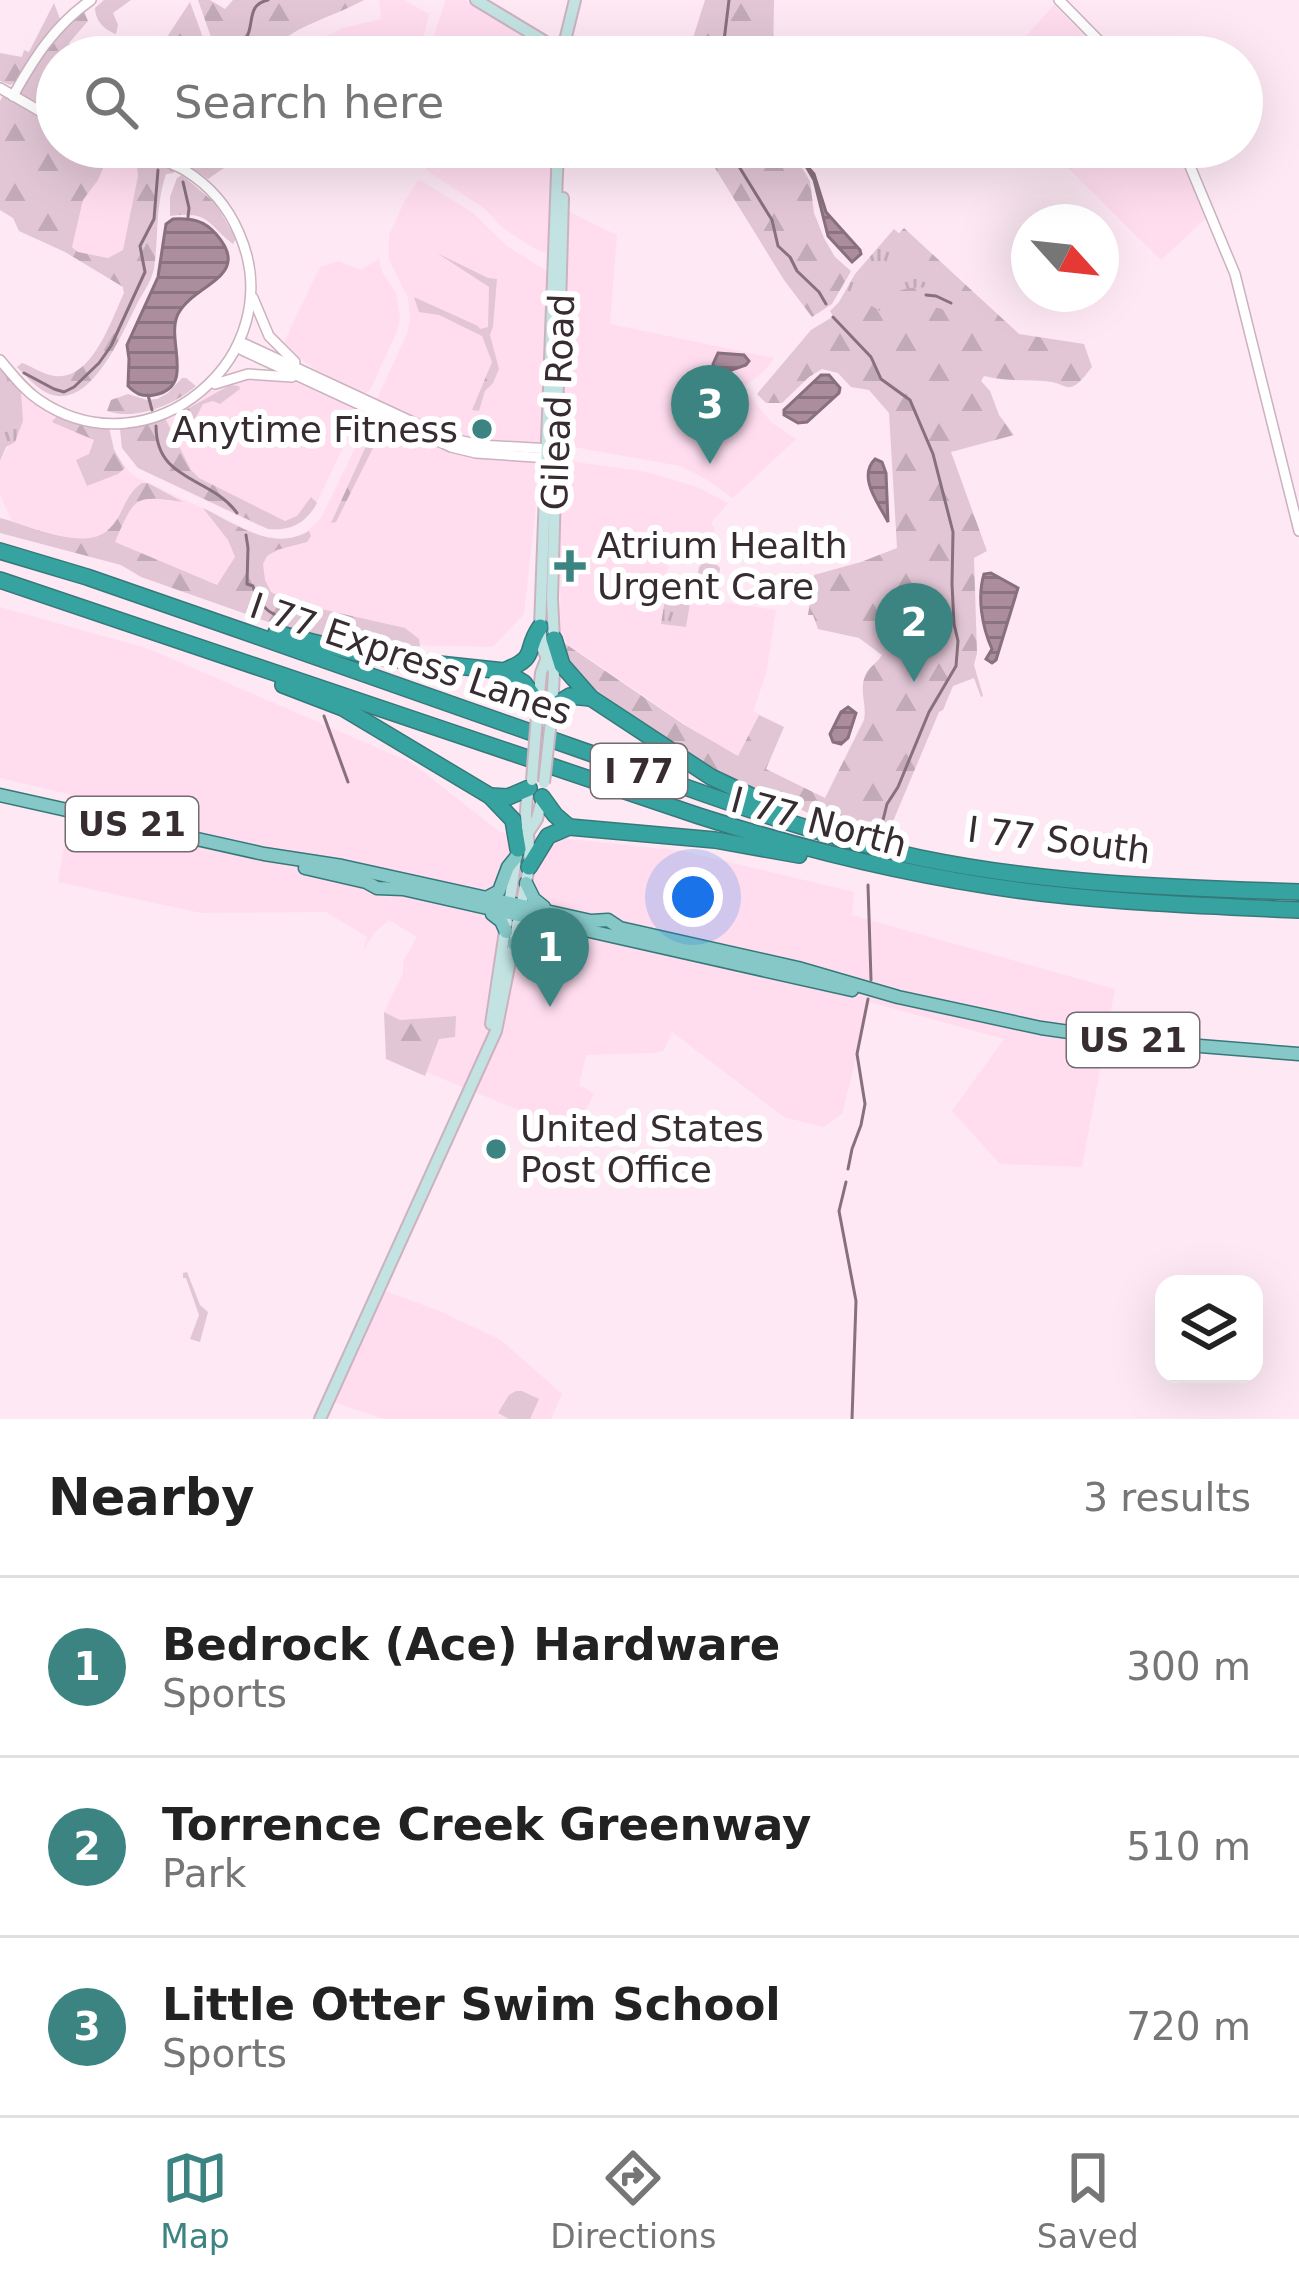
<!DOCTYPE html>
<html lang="en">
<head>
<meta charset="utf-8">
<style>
	body { margin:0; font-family:"DejaVu Sans",sans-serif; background:#f6f6f6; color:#222 }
	.controls { position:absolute; right:36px; bottom:36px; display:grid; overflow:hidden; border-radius:24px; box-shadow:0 12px 48px #0002 }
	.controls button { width:108px; height:108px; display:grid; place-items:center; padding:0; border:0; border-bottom:3px solid #e0e0e0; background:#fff; color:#222; font:60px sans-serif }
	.compass { position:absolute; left:1011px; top:204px; width:108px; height:108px; border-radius:50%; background:#fff; box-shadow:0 12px 48px #0002; rotate:117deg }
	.you { position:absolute; left:693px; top:897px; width:42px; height:42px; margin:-30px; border:9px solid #fff; border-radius:50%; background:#1a73e8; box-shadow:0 0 0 18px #1a73e833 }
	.badge { display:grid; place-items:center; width:78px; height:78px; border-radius:50%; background:#3c8482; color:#fff; font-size:39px; font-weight:700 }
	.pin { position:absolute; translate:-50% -99px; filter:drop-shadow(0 3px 6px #0008) }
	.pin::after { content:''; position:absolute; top:63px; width:42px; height:36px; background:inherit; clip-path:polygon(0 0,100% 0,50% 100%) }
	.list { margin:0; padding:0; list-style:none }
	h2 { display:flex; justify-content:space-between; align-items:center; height:156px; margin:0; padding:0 48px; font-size:51px }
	h2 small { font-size:39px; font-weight:400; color:#767676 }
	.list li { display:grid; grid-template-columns:78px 1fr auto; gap:36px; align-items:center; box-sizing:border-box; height:180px; padding:0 48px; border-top:3px solid #e0e0e0 }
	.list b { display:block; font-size:45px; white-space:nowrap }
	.list p { margin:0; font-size:39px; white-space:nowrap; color:#767676 }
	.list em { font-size:39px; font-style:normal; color:#767676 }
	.icon { flex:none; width:66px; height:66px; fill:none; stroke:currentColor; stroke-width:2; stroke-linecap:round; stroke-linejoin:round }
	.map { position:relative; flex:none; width:1299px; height:1419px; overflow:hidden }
	.search { position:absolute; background:#fff; box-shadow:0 12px 48px #0002; left:36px; right:36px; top:36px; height:132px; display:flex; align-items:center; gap:30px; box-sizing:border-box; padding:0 42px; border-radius:66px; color:#767676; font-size:45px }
	.sheet { height:696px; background:#fff }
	nav { display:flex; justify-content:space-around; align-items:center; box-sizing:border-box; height:168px; border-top:3px solid #e0e0e0; background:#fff; font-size:33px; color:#767676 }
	nav a { display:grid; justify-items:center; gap:6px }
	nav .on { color:#3c8482 }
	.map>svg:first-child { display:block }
</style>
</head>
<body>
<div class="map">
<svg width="1299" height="1419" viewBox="0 0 1299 1419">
	<defs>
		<pattern id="grass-tufts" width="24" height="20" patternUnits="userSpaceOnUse" patternTransform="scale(3)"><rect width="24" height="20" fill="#e2c6d5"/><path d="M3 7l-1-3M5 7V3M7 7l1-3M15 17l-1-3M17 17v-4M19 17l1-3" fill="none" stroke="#c2aab7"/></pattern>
		<pattern id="forest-firs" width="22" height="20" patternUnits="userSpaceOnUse" patternTransform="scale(3)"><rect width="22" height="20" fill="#e2c6d5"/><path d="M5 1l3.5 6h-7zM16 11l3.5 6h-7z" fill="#c2aab7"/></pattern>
		<pattern id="water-rules" width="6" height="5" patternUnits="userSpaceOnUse" patternTransform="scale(3)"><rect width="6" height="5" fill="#ab8d9d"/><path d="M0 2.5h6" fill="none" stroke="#8c7381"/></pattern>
	</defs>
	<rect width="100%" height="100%" fill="#fde8f3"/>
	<g fill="#ffddef">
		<path d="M 379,0 L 404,0 L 429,14 L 424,35 L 425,57 L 300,57 L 323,38 L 343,28 L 381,19 Z"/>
		<path d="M 446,0 L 465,0 L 535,44 L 553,52 L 555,57 L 434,57 L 433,38 Z"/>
		<path d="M 1054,5 L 1106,57 L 1007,57 Z"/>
		<path d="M 437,147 L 553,147 L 549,250 L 546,253 L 537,250 L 504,229 L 485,209 L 426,170 Z"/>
		<path d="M 1047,147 L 1175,147 L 1206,218 L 1161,260 Z"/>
		<path d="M 110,152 L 131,156 L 130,161 L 137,167 L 138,176 L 125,245 L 123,250 L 108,258 L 78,252 L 72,247 L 83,200 L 98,180 Z"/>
		<path d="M 420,180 L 472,212 L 507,246 L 548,272 L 542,440 L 538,443 L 476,441 L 444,432 L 377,399 L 407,334 L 410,320 L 408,298 L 389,259 L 389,235 L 404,202 L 416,183 Z"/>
		<path d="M 569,212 L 617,235 L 610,324 L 774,358 L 765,370 L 743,388 L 772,423 L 796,439 L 733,498 L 706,479 L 680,466 L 568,446 L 560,440 Z"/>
		<path d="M 379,259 L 382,272 L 396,293 L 400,318 L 397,331 L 370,390 L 363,395 L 315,369 L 282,346 L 320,267 L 339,261 L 361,270 Z"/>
		<path d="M 248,377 L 284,379 L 297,383 L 358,410 L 356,419 L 313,511 L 299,524 L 289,528 L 278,530 L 259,526 L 138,468 L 122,448 L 120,429 L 165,418 L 184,410 L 216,387 Z"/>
		<path d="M 21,391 L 59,415 L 80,423 L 109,428 L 117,458 L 134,476 L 265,538 L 278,541 L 302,536 L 321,518 L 371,416 L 465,454 L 534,462 L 540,469 L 524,614 L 493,647 L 410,645 L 372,638 L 12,521 L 0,495 L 0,461 L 23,421 Z"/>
		<path d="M 569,461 L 647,472 L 697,487 L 728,503 L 711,523 L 715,529 L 712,538 L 676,534 L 662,593 L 776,610 L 766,674 L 753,711 L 784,727 L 765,769 L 716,745 L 560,639 L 561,477 L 564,466 Z"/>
		<path d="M 0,607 L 149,649 L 410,762 L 500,832 L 683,851 L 854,892 L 852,915 L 1115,989 L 1082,1167 L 1000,1164 L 952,1111 L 1004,1039 L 870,1002 L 842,1114 L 823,1127 L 784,1117 L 672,1032 L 664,1050 L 656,1053 L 586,1055 L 579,1085 L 594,1093 L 575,1133 L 411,1066 L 456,1016 L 400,1020 L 384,1012 L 403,973 L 403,962 L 417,937 L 389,920 L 374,933 L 363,950 L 367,937 L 326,912 L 201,913 L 58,882 L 73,795 L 0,778 Z"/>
		<path d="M 378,1288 L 439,1311 L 501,1340 L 562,1394 L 551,1419 L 384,1419 L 328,1400 Z"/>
	</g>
	<g fill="url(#grass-tufts)">
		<path d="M 894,229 L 985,312 L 837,323 L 830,311 L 839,302 L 855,274 Z"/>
		<path d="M 0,369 L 21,391 L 23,421 L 15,442 L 6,447 L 0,461 Z"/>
		<path d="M 703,563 L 717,565 L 720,568 L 716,602 L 694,598 L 699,567 Z"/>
		<path d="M 665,599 L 690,603 L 686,627 L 661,624 Z"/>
	</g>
	<g fill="url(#forest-firs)">
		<path d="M 104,0 L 131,0 L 113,13 L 118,25 L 116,34 C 104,30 95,20 95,8 Z"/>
		<path d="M 198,0 L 210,0 L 225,9 L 233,0 L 364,0 C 332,18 288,26 266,57 L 218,57 Z"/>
		<path d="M 705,0 L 774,0 L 773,57 L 687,57 Z"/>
		<path d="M 190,2 L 210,57 L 166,57 L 170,47 L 165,40 Z"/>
		<path d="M 54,3 L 60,19 L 18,80 L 10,85 L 0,81 L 0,53 L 22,57 L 24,50 L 29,52 Z"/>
		<path d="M 84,12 L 88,21 L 69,43 L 83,57 L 57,57 L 57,121 L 18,99 C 34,67 53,30 84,12 Z"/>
		<path d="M 4,94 L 57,124 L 57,147 L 98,147 L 110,152 L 98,180 L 83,200 L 72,247 L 78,252 L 108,258 L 123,250 L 138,176 L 137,167 L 130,161 L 131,156 L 152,159 L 174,170 L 174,173 L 166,174 C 155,208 159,235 154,268 C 152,280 144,291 138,302 C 124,329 99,392 64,396 C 44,398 29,379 17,367 L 22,363 C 31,366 41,373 50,375 C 91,386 111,320 124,293 L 123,287 L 65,252 L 19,231 L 13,218 L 0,210 L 0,101 Z"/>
		<path d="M 130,147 L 244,147 L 246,153 L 208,179 C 184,161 159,152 130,147 Z"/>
		<path d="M 702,147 L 789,147 L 810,181 L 814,213 L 824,238 L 835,257 L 851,271 L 832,304 L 812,317 L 784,280 Z"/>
		<path d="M 182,175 L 215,203 L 236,238 L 233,244 C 208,225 210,210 170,216 L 170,197 L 177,178 Z"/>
		<path d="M 904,228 L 1019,334 L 1084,344 L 1092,367 C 1087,373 1078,386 1071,387 C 1065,388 1059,383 1052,382 C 1030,379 1006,382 984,376 L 981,381 L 990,391 L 999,415 L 1014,435 L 951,452 L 987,551 L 974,558 L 977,653 L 974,665 L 983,696 L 981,697 L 974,678 L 953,686 L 943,710 L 939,712 L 886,838 L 818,817 L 739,783 L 701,762 L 593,688 L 564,658 L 560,640 L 683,724 L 738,756 L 759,715 L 784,727 L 766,769 L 825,798 L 864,720 C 867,706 860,693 864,679 C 867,667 876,665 882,655 L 859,638 L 818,629 L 813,615 L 808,615 L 814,575 L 861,562 L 897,548 L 889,413 L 869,390 L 851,387 L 838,373 L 822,369 L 809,377 L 782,403 L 766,403 L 757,394 L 811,330 L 834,316 L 848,297 L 854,295 L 880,311 C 889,291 905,286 927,288 L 928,293 L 934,294 L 933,298 L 924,299 L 924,304 L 945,310 L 944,302 L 951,291 L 951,285 C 946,282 941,279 936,275 C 924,264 922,250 903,252 L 890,243 Z"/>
		<path d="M 437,253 L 488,278 L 497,279 L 493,327 L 490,335 L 499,369 L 493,383 L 485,391 L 479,411 L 472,410 L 492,362 L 482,336 L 439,315 L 419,312 L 414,297 L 478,326 L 480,329 L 488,327 L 489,287 Z"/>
		<path d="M 182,378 L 186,378 L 196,386 C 174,405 135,421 107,411 L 111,400 L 128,394 L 147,400 L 157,399 L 168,393 Z"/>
		<path d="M 230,385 L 239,386 L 240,389 L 220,404 L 213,401 L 203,404 L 191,427 L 183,424 L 180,413 Z"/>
		<path d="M 59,415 L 80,423 L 109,428 L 114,450 L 125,468 L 118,474 L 87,486 L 76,460 L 89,454 L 94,440 L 54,423 L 52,421 Z"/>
		<path d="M 165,418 L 191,470 L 199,478 L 285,521 L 297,516 L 311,497 L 317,503 C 306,523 291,531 268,529 L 138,468 L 122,448 L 120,429 Z"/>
		<path d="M 381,435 L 411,436 L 414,441 L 411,445 L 375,444 L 336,522 L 331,523 L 366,446 Z"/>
		<path d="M 142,483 L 148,483 L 183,502 C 134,495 135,496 115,542 L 217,585 L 235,557 L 228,540 L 203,508 C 238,525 272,552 309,531 L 311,536 L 307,542 L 277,550 L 267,556 L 263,564 L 265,580 L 271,592 L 290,602 L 405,628 L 419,639 L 420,646 L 385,652 L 328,643 L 141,577 L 121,565 L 0,533 L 0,518 C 29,525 85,553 109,529 C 124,515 124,495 142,483 Z"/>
		<path d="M 384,1012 L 400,1020 L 456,1016 L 455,1037 L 439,1039 L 425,1076 L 386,1059 Z"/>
		<path d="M 187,1272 L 200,1305 L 208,1312 L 200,1342 L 190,1339 L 199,1315 L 186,1278 L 183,1278 L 183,1273 Z"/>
	</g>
	<path fill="#e2c6d5" d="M 516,1391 L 522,1391 L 539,1399 L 530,1419 L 509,1419 L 498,1413 L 509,1395 Z"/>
	<g fill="url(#water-rules)" stroke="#88707d" stroke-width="3">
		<path d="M 795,147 L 806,147 L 811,162 L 808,167 L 814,174 L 826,212 L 860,250 L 861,254 L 852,262 L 828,236 L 814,180 Z"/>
		<path d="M 173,219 C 191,218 204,220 216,234 C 254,277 193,284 178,314 C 165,340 197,387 154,395 C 142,397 136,394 128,386 L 129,359 L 127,345 L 158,277 L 166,224 Z"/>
		<path d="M 718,353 L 744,355 L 749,361 L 746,365 L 717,375 L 713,364 Z"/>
		<path d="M 821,375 L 829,375 L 840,388 L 839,393 L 807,422 L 798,423 L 784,415 L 784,410 Z"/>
		<path d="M 875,459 L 882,462 L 886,473 L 888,522 C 879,504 857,477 875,459 Z"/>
		<path d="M 991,573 L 1018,588 L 996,660 L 992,663 L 986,659 L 992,649 C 982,627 977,597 984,574 Z"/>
		<path d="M 848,707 L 856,713 L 848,738 L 841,744 L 833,742 L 830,734 L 841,712 Z"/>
	</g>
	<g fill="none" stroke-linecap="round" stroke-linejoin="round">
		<g stroke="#88707d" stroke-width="3">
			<path d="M 213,57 L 223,47 L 246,39 C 255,23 246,5 268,0"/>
			<path d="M 228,57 L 236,52 L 238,46"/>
			<path d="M 722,57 L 729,0"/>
			<path d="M 727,147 L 772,220 L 778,246 L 790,257 L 797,271 L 819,292 L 826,304"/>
			<path d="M 161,153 L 161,147"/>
			<path d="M 191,161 L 197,147"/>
			<path d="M 183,182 L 189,208 L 188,217"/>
			<path d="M 926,295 L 936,296 L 951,303"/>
			<path d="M 833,317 L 871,357 L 881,379 L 910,400 L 933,454 L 953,532 L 952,584 L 954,624 L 958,641 L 956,666 L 929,712 L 898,787 L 887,804 L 881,828"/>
			<path d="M 24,373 L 54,389 L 64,392 L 74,387 L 99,363 L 111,346 L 145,272 L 140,246 L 154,219 L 158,170"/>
			<path d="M 148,395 L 152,410"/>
			<path d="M 156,426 C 156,482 210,476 237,513"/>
			<path d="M 246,535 L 248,548 L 247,584 L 253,586 C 255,596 264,610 274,614"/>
			<path d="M 324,716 L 348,782"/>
			<path d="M 868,885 L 871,980"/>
			<path d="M 848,1169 L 852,1149 L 861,1125 L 865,1104 L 857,1054 L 868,999"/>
			<path d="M 846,1182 L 839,1211 L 856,1301 L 852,1419"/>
		</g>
		<g stroke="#cbb2bf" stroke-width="12">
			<g id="tertiary">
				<path d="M 1059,0 L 1115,57"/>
				<path d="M 0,88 L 57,121"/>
				<path d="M 13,96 C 34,58 55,25 91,0"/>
				<path d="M 1182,147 L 1235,274 L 1299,531"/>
				<path d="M 253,298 L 269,336 L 295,362"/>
				<path d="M 238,345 L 242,350 L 451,447 L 476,453 L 549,458"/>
				<path d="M 238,345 L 245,344 L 445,437 L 480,445 L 551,449"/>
				<path d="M 0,360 C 12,374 23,389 39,400 C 150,476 293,356 239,233 C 228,207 210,186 186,171 C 161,156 134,154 107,147"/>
				<path d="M 215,384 L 248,374 L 292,377"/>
			</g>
		</g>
		<g stroke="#cbb2bf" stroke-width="14">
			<g id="secondary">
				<path d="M 476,0 L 549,44 L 563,49"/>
				<path d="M 561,57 L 575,0"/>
				<path d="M 538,705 L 541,673 L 554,639 L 552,599 L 563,198"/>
				<path d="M 552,710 L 554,671 L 543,650 L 540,627 L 558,147"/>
				<path d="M 526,836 L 537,819 L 542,799"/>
				<path d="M 491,1024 L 516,858"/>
				<path d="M 320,1419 L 496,1031 L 529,867 C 532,838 521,820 529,788"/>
			</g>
		</g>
		<g stroke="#36797a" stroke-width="15">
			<g id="primary">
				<path d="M 0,795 L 264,854 L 342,866 L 591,921 L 608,920 L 620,928 L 798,968 L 898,997 L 1041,1028 L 1125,1040 L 1299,1054"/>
				<path d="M 305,868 L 366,882 L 377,888 L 403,889 L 852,990"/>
				<path d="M 526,883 L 534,899 L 544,907"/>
				<path d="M 486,898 L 499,891 L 508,867 L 516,857"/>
				<path d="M 492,914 L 501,921 L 506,932"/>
				<path d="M 514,944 L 523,931 L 539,921"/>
			</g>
		</g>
		<g stroke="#36797a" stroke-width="18">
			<g id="motorway">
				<path d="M 0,551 L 87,577 C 253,634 418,693 584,751 C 695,790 805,833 920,858 C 1046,884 1172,888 1299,892"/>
				<path d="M 0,580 L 699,816 C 811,852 924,879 1041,893 C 1127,903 1213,906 1299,910"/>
				<path d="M 276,633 L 373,657 L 504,671 L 524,683 L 538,703"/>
				<path d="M 554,639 L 562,665 L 591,698 L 711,777 L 781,810"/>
				<path d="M 504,671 C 540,656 523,652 540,627"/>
				<path d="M 283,685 L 343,708 L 490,796 L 513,820 L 518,849"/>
				<path d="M 552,707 L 570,696 L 591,698"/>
				<path d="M 490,796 L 508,797 L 529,788"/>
				<path d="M 542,797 L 555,815 L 569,827"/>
				<path d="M 529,867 L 548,836 L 569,827 L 715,840 L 799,855"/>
			</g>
		</g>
		<use href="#tertiary" stroke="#fff" stroke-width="9"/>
		<use href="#secondary" stroke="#c3e3e3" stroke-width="10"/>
		<use href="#primary" stroke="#86c8c7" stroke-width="12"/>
		<use href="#motorway" stroke="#36a3a1" stroke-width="15"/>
		<g stroke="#cbb2bf" stroke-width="14" stroke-linecap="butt">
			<g id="secondary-bridge">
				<path d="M 532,780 L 537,716"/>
				<path d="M 544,783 L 551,720"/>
			</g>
		</g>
		<use href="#secondary-bridge" stroke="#c3e3e3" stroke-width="10"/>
	</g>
	<g fill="#3c8482" stroke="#fff" stroke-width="4.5">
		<circle cx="482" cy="429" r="12"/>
		<path d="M564 548h12v12h12v12h-12v12h-12v-12h-12v-12h12z"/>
		<circle cx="496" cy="1149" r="12"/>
	</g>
	<g text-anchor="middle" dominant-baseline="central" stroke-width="12" stroke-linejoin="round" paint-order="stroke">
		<g fill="#fff" stroke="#726b6f" stroke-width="3">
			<rect x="591" y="744" width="96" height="54" rx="9"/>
			<rect x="66" y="797" width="132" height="54" rx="9"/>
			<rect x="1067" y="1013" width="132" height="54" rx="9"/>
		</g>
		<g font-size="33" font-weight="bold" fill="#362c31">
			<text x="639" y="771">I 77</text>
			<text x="132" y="824">US 21</text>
			<text x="1133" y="1040">US 21</text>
		</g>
		<g font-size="36" fill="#362c31" stroke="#fff">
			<text transform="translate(558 402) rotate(-88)">Gilead Road</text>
			<text transform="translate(411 659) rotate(19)">I 77 Express Lanes</text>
			<text transform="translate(819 822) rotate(15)">I 77 North</text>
			<text transform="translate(1059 840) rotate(7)">I 77 South</text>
		</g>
		<g font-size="36" fill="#362c31" stroke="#fff" text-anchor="start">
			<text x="458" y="429" text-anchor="end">Anytime Fitness</text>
			<text x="597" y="545">Atrium Health<tspan x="597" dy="41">Urgent Care</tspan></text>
			<text x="520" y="1128">United States<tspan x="520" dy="41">Post Office</tspan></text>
		</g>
	</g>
</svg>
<div class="controls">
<button><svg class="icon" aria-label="layers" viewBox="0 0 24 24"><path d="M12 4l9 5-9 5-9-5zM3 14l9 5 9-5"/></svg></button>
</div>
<svg class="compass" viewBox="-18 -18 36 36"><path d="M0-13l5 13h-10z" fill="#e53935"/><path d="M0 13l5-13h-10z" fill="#767676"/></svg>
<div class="you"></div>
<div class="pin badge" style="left:550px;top:1007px">1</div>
<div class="pin badge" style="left:914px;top:682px">2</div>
<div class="pin badge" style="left:710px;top:464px">3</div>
<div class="search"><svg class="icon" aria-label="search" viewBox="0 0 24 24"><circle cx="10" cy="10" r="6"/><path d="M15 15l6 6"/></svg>Search here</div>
</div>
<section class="sheet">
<h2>Nearby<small>3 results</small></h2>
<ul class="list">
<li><span class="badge">1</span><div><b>Bedrock (Ace) Hardware</b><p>Sports</p></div><em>300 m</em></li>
<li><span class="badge">2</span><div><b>Torrence Creek Greenway</b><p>Park</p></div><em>510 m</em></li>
<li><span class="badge">3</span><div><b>Little Otter Swim School</b><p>Sports</p></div><em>720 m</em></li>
</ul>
</section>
<nav>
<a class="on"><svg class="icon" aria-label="map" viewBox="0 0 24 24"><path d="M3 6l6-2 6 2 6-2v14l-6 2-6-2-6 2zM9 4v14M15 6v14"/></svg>Map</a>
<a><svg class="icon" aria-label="directions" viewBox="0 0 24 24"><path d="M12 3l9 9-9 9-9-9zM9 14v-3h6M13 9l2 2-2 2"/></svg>Directions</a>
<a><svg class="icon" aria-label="saved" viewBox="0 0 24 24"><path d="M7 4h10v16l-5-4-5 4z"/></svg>Saved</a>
</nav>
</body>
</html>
